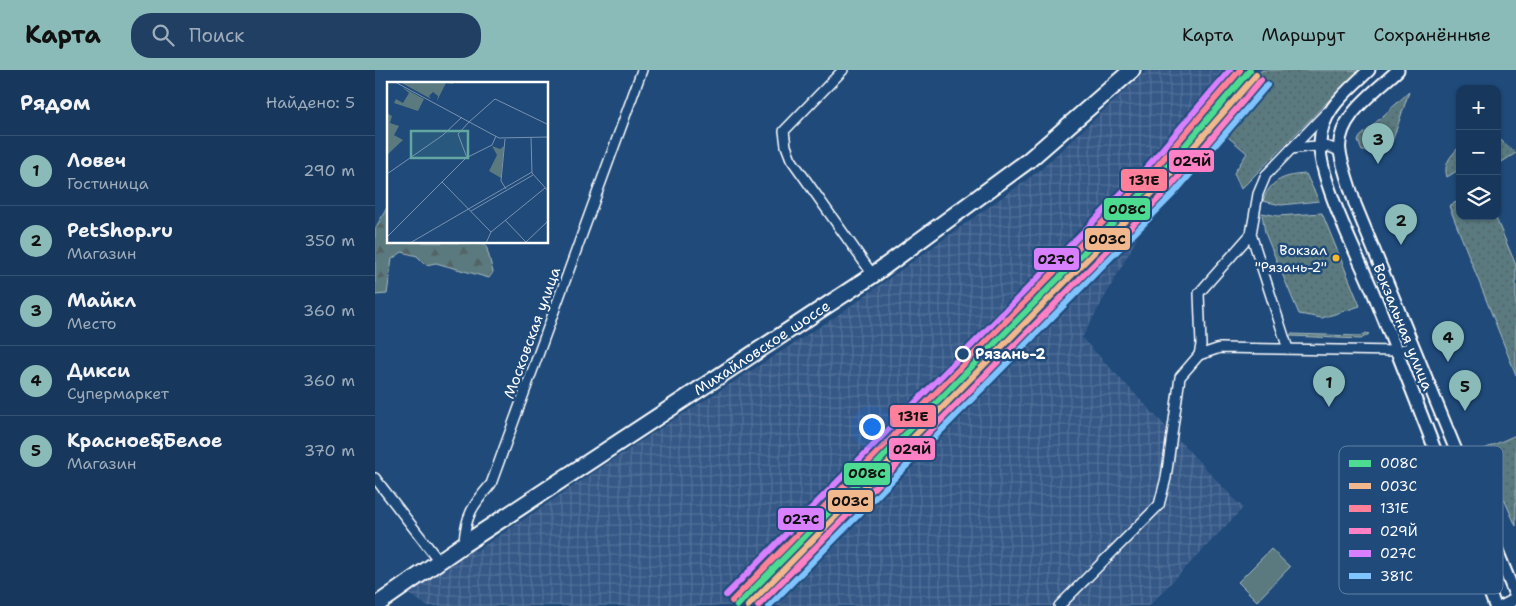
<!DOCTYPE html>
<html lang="ru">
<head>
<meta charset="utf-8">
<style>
	body { margin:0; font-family:"Shantell Sans",sans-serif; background:#203f62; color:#f1f3f6 }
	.controls { position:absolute; right:15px; top:15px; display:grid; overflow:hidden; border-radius:10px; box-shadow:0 1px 4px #0004 }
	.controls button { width:45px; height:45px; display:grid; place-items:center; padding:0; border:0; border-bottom:1px solid #365272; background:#17385c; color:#f1f3f6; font:25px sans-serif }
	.you { position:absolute; left:496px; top:356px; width:18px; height:18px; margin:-12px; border:4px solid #fff; border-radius:50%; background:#1a73e8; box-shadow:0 0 0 8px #1a73e833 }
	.badge { display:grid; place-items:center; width:32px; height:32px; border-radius:50%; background:#8bbbb9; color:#111; font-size:16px; font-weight:700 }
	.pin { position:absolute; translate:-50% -41px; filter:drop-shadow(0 1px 2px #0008) }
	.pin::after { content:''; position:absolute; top:26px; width:18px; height:15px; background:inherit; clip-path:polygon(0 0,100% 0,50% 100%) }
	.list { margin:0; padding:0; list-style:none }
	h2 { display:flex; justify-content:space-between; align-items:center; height:65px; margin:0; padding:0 20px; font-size:21px }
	h2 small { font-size:16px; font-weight:400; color:#9eacbb }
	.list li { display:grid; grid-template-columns:32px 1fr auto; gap:15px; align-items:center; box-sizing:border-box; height:70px; padding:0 20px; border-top:1px solid #365272 }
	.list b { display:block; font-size:19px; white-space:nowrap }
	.list p { margin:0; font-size:16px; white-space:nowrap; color:#9eacbb }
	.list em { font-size:16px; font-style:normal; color:#9eacbb }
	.icon { flex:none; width:28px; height:28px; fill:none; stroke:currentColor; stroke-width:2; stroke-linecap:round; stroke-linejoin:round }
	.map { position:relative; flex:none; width:1141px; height:536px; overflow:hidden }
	header { display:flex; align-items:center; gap:30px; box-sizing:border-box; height:70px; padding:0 25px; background:#8bbbb9; color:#111 }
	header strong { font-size:24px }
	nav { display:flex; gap:28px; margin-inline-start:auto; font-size:18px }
	.search { width:350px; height:45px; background:#203f62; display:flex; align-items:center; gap:12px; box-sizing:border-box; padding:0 18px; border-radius:20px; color:#9eacbb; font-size:19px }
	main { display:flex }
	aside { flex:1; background:#17385c }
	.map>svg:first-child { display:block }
</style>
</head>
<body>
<header>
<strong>Карта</strong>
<div class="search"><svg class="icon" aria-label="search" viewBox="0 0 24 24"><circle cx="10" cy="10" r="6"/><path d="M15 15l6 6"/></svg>Поиск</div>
<nav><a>Карта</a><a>Маршрут</a><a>Сохранённые</a></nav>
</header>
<main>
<aside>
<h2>Рядом<small>Найдено: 5</small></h2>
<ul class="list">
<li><span class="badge">1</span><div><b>Ловеч</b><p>Гостиница</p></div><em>290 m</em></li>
<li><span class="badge">2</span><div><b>PetShop.ru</b><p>Магазин</p></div><em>350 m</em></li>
<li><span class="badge">3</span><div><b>Майкл</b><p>Место</p></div><em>360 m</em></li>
<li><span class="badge">4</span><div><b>Дикси</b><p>Супермаркет</p></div><em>360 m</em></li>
<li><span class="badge">5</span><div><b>Красное&amp;Белое</b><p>Магазин</p></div><em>370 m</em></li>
</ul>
</aside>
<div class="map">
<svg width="1141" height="536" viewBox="0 0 1141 536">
	<defs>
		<pattern id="industrial-grid" width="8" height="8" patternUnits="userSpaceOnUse" patternTransform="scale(1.25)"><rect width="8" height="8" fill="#345887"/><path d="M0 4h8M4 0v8" fill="none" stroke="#527199"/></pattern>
		<pattern id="grass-dots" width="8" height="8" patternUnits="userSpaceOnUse" patternTransform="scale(1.25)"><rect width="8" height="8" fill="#5a7a7f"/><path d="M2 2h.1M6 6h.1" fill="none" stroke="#536366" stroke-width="1.8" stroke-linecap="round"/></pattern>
		<pattern id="forest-firs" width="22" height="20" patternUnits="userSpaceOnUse" patternTransform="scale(1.25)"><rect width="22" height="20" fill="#5a7a7f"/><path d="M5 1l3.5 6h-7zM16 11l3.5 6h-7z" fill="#536366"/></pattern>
	</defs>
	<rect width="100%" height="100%" fill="#1f4a7a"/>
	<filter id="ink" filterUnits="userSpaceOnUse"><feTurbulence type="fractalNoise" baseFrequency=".02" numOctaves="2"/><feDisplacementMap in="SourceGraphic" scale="10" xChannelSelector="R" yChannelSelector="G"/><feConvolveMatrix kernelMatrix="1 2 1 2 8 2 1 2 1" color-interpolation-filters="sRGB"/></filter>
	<g filter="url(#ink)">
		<path fill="url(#industrial-grid)" d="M 772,0 L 887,0 L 795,109 L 707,268 L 868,438 L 774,536 L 52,536 L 34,524 L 94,478 L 101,481 L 272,367 L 460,247 L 665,100 Z"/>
		<g fill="url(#grass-dots)" stroke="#acbcbf">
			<path d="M 887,0 L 984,0 L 866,119 L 859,103 L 872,83 L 841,57 Z"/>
			<path d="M 1034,22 L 1017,72 L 1010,68 L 1001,71 L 994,81 L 987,81 L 983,71 L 985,67 Z"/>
			<path d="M 1122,67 L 1141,83 L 1122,95 Z"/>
			<path d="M 1085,76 L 1085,99 L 1072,107 C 1068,93 1076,86 1085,76 Z"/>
			<path d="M 931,104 L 944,131 L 906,135 L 888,131 C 895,110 910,105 931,104 Z"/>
			<path d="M 1085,130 L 1085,146 L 1120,146 L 1141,195 L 1141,305 L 1074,136 Z"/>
			<path d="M 887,143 L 903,146 L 947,143 L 985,236 L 947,248 L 924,244 L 890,163 Z"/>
			<path d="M 991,263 L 994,264 L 986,269 L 915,266 L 916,264 L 985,266 Z"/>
			<path d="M 1141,365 L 1141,456 L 1107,380 Z"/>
		</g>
		<path fill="url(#forest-firs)" stroke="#acbcbf" d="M 14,134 L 14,172 L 108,173 L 111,175 L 118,202 L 114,208 L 61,193 L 51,195 L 42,186 L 27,182 L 17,189 L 12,224 L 0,225 L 0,159 Z"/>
		<path fill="#5a7a7f" stroke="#acbcbf" d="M 896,479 L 915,497 L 882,531 L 863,512 Z"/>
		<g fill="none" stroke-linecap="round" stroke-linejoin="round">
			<g stroke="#fff" stroke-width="12">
				<g id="minor">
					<path d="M 468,0 L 409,61 L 411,76 L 416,89 L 498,205"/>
					<path d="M 916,79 C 933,77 951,72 965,82"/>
					<path d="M 876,164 L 824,223 L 826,275 L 824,285 L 845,278 L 1022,281 L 1039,277"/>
					<path d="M 913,279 L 876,164 L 883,124 L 891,105 L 952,42"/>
					<path d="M 0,408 L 64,491"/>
					<path d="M 89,474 C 90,446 98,435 116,414 L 267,0"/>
					<path d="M 684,536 L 784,435 L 791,408 L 805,307 L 824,285"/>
				</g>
			</g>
			<g stroke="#fff" stroke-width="15">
				<g id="tertiary">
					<path d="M 994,0 C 973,21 946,40 945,73 C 943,108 983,186 998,222 C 1040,326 1080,431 1120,536"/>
					<path d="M 1023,0 C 1001,21 960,48 965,82 C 968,99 975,117 980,134 L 1141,527"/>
					<path d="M 1128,536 L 1141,529"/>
				</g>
			</g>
			<g stroke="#fff" stroke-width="19">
				<g id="primary">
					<path id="s1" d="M 0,536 L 89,474 L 498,205 L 654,90 L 757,0"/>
				</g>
			</g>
			<use href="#minor" stroke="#1f4a7a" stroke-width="9"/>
			<use href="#tertiary" stroke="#1f4a7a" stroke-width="11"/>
			<use href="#primary" stroke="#1f4a7a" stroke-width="15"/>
			<g stroke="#1f4a7a" stroke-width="10">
				<path id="rail-1" d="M 362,536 L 783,107 L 875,0"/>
			</g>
			<g stroke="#1f4a7a" stroke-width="10">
				<path id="rail-2" d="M 373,536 L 788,112 L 881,5"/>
			</g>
			<g stroke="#1f4a7a" stroke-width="10">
				<path id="rail-3" d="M 357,531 L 777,102 L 865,0"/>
			</g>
			<g stroke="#1f4a7a" stroke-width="10">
				<path id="rail-4" d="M 383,536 L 794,118 L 886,10"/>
			</g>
			<g stroke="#1f4a7a" stroke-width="10">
				<path id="rail-5" d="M 351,525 L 772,97 L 855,0"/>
			</g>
			<g stroke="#1f4a7a" stroke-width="10">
				<path id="rail-6" d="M 394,536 L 799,123 L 892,15"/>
			</g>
			<use href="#rail-1" stroke="#4ddb92" stroke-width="6"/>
			<use href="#rail-2" stroke="#f1b78d" stroke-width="6"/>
			<use href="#rail-3" stroke="#ff8098" stroke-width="6"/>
			<use href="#rail-4" stroke="#ff80c5" stroke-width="6"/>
			<use href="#rail-5" stroke="#d880ff" stroke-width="6"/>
			<use href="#rail-6" stroke="#80c4ff" stroke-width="6"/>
		</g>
	</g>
	<circle fill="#fab62d" stroke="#1f4a7a" stroke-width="2" cx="961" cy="188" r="4.5"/>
	<circle fill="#1f4a7a" stroke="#fff" stroke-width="2.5" cx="588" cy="284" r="7"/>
	<g text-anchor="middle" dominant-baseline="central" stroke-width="5" stroke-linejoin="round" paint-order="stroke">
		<g font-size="14" fill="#fff" stroke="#1f4a7a" text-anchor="end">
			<text x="952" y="180">Вокзал<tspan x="952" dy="17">"Рязань-2"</tspan></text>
		</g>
		<g font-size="15" fill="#fff" stroke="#1f4a7a">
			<text transform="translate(1028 257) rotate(68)">Вокзальная улица</text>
			<text transform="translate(157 263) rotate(-70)">Московская улица</text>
			<text stroke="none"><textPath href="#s1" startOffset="465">Михайловское шоссе</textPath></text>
		</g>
		<g font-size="15" font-weight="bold" fill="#fff" stroke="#1f4a7a" text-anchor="start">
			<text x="600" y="284">Рязань-2</text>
		</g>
	</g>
	<g transform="translate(12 12)">
		<rect width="161" height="161" fill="#1f4a7a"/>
		<path d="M 15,5 L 37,17 L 31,29 L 7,21 L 9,17 L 16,21 L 22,11 ZM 0,31 L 5,34 L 3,41 L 12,44 L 7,53 L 16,58 L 0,73 ZM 105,64 L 113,67 L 117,64 L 114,96 L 102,89 L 110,73 Z" fill="#5a7a7f"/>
		<path d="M 13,0 L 66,0 L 66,2 L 59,1 L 50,19 L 51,14 L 46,10 L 42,14 L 44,17 Z" fill="#5a7a7f"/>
		<path fill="none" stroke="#7992af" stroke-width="1" d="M 8,0 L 112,56 L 162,55M 82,40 L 108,17 L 162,43M 144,55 L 145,91 L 162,110M 118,57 L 114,99 L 119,107M 80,76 L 71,52 L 82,40M 0,92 L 56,53 L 75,35M 55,100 L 104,150M 84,129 L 146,93M 118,138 L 139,160M 0,155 L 79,76 L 105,63 L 109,54M 23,161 L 145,90M 99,161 L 104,150 L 158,106M 138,161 L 162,138"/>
		<path fill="#63a6a1" fill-opacity="0.15" stroke="#63a6a1" stroke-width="2.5" d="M 24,49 L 81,49 L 81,76 L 24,76 Z"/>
		<rect width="161" height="161" fill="none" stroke="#fff" stroke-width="2.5"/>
	</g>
	<rect x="964" y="376" width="164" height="148" rx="8" fill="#1f4a7a" stroke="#6280a2" stroke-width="1"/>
	<rect x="974" y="390" width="22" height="7" fill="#4ddb92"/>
	<rect x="974" y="413" width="22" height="6" fill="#f1b78d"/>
	<rect x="974" y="435" width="22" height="7" fill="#ff8098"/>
	<rect x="974" y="458" width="22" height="6" fill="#ff80c5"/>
	<rect x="974" y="480" width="22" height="7" fill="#d880ff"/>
	<rect x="974" y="503" width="22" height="6" fill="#80c4ff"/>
	<g font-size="14" fill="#fff">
		<text x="1005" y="398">008С</text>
		<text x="1005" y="421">003С</text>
		<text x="1005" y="443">131Е</text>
		<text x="1005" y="466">029Й</text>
		<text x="1005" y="488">027С</text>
		<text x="1005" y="511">381С</text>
	</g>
	<g stroke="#1f4a7a" stroke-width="2">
		<rect x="793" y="79" width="47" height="24" rx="5" fill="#ff80c5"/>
		<rect x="745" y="98" width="48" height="24" rx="5" fill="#ff8098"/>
		<rect x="728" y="127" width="48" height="24" rx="5" fill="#4ddb92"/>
		<rect x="709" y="157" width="47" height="24" rx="5" fill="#f1b78d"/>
		<rect x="658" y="177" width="47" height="24" rx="5" fill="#d880ff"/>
		<rect x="514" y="334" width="48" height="24" rx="5" fill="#ff8098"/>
		<rect x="513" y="367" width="48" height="24" rx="5" fill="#ff80c5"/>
		<rect x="468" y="392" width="48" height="24" rx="5" fill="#4ddb92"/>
		<rect x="452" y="419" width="47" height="24" rx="5" fill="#f1b78d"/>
		<rect x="402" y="437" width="48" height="24" rx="5" fill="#d880ff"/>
	</g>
	<g font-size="14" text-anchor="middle" font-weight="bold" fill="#111">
		<text x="817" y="96">029Й</text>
		<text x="769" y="115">131Е</text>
		<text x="752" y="144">008С</text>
		<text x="732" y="174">003С</text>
		<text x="681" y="194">027С</text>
		<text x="538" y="351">131Е</text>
		<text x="537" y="384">029Й</text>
		<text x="492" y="408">008С</text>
		<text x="475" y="436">003С</text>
		<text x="426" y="454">027С</text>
	</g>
</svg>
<div class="controls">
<button>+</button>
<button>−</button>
<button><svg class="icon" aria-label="layers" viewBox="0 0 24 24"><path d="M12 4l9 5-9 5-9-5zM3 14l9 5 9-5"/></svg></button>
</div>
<div class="you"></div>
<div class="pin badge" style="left:954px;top:337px">1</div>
<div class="pin badge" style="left:1026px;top:175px">2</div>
<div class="pin badge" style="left:1003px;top:94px">3</div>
<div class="pin badge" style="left:1073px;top:292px">4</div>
<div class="pin badge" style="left:1090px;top:341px">5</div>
</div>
</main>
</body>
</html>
